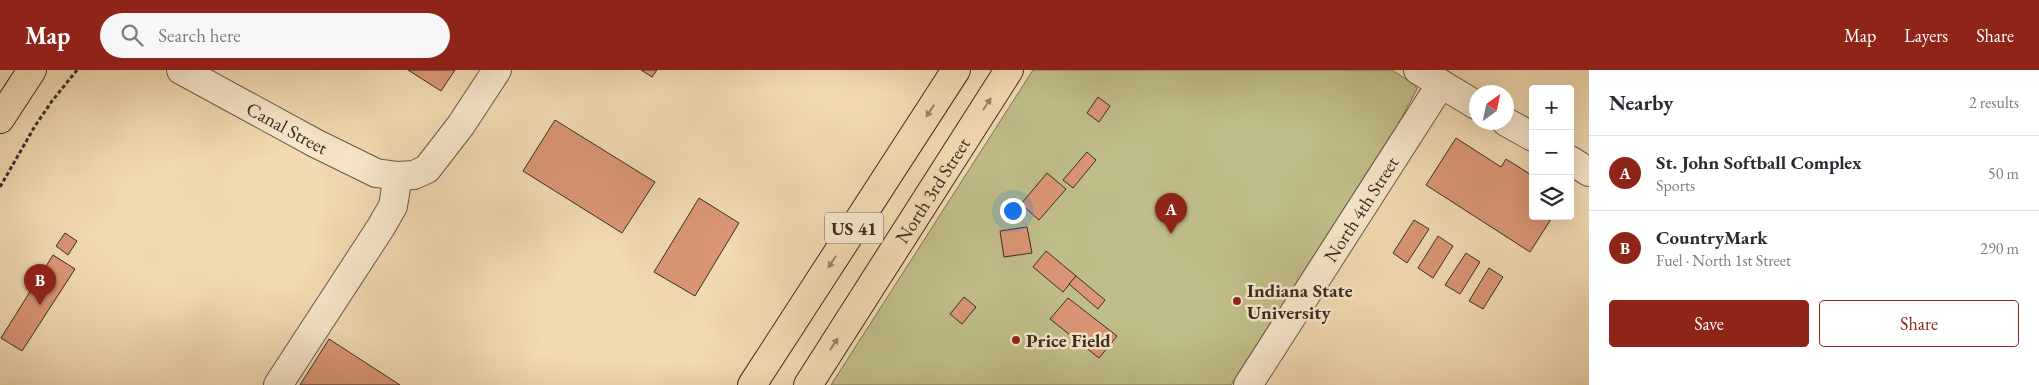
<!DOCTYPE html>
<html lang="en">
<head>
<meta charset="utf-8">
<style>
	body { margin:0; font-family:"EB Garamond",serif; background:#f7f7f7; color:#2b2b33 }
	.controls { position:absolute; right:15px; top:15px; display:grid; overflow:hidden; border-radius:5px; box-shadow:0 5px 20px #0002 }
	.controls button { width:45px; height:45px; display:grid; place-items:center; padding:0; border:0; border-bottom:1px solid #e1e1e2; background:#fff; color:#2b2b33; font:25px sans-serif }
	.compass { position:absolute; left:1469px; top:15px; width:45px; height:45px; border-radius:50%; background:#fff; box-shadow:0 5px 20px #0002; rotate:33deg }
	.you { position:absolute; left:1012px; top:140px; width:18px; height:18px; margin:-12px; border:4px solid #fff; border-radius:50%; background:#1a73e8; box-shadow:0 0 0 8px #1a73e833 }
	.badge { display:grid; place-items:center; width:32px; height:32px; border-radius:50%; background:#8f2418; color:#fff; font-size:16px; font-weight:700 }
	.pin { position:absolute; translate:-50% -41px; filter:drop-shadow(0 1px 2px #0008) }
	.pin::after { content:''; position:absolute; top:26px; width:18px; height:15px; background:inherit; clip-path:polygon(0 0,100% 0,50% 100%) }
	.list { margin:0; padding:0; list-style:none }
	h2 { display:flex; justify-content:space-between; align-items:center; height:65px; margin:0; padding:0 20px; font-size:21px }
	h2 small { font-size:16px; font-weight:400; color:#7c7c81 }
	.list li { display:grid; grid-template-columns:32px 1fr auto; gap:15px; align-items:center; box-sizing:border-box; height:75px; padding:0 20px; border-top:1px solid #e1e1e2 }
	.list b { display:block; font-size:19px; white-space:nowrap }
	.list p { margin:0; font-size:16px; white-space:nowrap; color:#7c7c81 }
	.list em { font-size:16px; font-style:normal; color:#7c7c81 }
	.actions { display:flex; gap:10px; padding:15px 20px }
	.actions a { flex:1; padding:11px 0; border:1px solid #8f2418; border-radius:5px; text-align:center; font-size:18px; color:#8f2418 }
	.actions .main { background:#8f2418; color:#fff }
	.icon { flex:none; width:28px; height:28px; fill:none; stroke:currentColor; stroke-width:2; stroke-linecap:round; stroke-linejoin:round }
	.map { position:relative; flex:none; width:1589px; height:315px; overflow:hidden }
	header { display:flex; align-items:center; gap:30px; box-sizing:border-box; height:70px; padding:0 25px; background:#8f2418; color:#fff }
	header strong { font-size:24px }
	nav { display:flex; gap:28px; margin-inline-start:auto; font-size:18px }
	.search { width:350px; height:45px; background:#f7f7f7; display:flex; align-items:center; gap:12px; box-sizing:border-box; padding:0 18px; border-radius:28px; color:#7c7c81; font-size:19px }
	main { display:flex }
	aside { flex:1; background:#fff }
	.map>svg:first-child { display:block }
</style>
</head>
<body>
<header>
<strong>Map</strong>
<div class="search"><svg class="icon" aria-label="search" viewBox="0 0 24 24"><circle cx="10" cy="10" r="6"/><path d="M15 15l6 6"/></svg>Search here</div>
<nav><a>Map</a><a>Layers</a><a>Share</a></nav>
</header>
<main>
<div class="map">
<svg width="1589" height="315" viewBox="0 0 1589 315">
	<rect width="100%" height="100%" fill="#f2dab1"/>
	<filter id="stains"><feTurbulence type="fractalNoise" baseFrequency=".004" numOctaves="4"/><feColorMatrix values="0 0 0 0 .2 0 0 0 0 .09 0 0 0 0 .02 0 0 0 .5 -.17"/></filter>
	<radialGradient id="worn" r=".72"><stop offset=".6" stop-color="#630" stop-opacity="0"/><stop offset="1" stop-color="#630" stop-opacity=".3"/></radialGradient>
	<path fill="#c0be88" stroke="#7d7556" d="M 1033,0 L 1392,0 L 1415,15 L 1417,19 L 1401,49 L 1231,315 L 831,315 Z"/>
	<g fill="#da9674" stroke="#3a2c25">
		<path d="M 408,0 L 455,0 L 441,21 Z"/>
		<path d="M 641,0 L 657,0 L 652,7 Z"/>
		<path d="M 1098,27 L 1110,36 L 1099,52 L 1087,43 Z"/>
		<path d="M 555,50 L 655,112 L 622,163 L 523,101 Z"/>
		<path d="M 1456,68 L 1501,97 L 1506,89 L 1533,106 L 1533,146 L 1553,146 L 1530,182 L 1426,115 Z"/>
		<path d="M 1087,82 L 1096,90 L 1073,118 L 1063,110 Z"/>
		<path d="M 1047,103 L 1066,119 L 1039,150 L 1021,134 Z"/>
		<path d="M 699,128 L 739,153 L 695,226 L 654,202 Z"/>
		<path d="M 1414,150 L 1429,159 L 1407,193 L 1393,183 Z"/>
		<path d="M 1027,157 L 1032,183 L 1004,187 L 1000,161 Z"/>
		<path d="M 65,163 L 77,171 L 68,185 L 56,176 Z"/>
		<path d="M 1438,166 L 1453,176 L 1433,208 L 1418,198 Z"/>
		<path d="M 1046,181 L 1076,206 L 1063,222 L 1033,197 Z"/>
		<path d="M 1466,183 L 1480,192 L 1460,224 L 1445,215 Z"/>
		<path d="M 53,185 L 75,199 L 22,281 L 1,268 Z"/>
		<path d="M 1489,198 L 1503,207 L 1483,239 L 1469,231 Z"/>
		<path d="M 1076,206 L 1105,230 L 1098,239 L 1069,214 Z"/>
		<path d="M 964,227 L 976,237 L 962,254 L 950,244 Z"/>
		<path d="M 1068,228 L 1117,266 L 1099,288 L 1050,249 Z"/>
		<path d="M 329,269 L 400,315 L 300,315 Z"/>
	</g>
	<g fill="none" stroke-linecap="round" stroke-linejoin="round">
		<g stroke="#685848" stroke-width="30">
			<g id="minor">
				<path id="s1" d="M 181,0 L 315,73 L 376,103 L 398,106 L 414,105 L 427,99 L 461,55 L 497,0"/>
				<path d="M 1418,0 L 1476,35"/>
				<path d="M 1506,52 L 1533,67"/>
				<path d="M 1570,90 L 1589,102"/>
				<path d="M 278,315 L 381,157 L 393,136 L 398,106"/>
				<path id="s2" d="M 1248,315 L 1441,14"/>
			</g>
		</g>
		<g stroke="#3a2c25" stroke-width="30">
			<path id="major" d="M 0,49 L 32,0"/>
		</g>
		<g stroke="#3a2c25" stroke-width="30">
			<g id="highway">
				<path d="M 752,315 L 956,0"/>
				<path id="s3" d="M 808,315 L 1009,0"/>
			</g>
		</g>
		<path stroke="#3a2c25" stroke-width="3" stroke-dasharray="4 2.5" stroke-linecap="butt" d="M 0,117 L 35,56 L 52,31 L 77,0"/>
		<use href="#minor" stroke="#f7e7cc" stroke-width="28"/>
		<use href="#major" stroke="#f2dab1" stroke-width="28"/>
		<use href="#highway" stroke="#f2dab1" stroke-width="28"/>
	</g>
	<defs><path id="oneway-solid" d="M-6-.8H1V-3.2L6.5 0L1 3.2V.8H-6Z" transform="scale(1.25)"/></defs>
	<g fill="#96836b">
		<use href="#oneway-solid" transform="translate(987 34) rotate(-57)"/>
		<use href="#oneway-solid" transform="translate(930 41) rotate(123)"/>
		<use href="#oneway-solid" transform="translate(832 192) rotate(123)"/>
		<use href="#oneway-solid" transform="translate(834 274) rotate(-57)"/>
	</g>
	<g fill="#8f2418" stroke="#f7e7cc" stroke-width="2">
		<circle cx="1237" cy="231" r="5"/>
		<circle cx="1016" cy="270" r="5"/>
	</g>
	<g text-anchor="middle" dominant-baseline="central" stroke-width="5" stroke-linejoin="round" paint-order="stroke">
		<rect fill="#f7e7cc" stroke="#736457" stroke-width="1" x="825" y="142.5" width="58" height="31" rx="4"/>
		<g font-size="18" font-weight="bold" fill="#3a2c25">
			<text x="854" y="158">US 41</text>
		</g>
		<g font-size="19" fill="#3a2c25" stroke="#f7e7cc">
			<text stroke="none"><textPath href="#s1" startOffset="121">Canal Street</textPath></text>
			<text stroke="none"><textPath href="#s3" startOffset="231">North 3rd Street</textPath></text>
			<text stroke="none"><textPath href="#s2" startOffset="209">North 4th Street</textPath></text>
		</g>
		<g font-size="19" font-weight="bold" fill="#3a2c25" stroke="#f7e7cc" text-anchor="start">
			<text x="1247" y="220">Indiana State<tspan x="1247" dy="22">University</tspan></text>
			<text x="1026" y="270">Price Field</text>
		</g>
	</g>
	<rect width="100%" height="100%" filter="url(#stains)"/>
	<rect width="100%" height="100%" fill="url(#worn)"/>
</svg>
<div class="controls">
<button>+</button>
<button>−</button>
<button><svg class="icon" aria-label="layers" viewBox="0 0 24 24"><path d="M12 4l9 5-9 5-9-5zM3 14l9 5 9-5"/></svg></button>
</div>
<svg class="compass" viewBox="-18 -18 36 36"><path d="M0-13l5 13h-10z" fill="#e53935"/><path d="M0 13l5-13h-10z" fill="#7c7c81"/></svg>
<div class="you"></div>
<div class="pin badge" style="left:1171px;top:164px">A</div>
<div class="pin badge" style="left:40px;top:235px">B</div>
</div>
<aside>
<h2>Nearby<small>2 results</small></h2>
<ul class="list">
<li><span class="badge">A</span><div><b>St. John Softball Complex</b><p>Sports</p></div><em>50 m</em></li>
<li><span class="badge">B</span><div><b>CountryMark</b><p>Fuel · North 1st Street</p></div><em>290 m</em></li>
</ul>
<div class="actions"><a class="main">Save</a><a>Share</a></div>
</aside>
</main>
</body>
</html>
